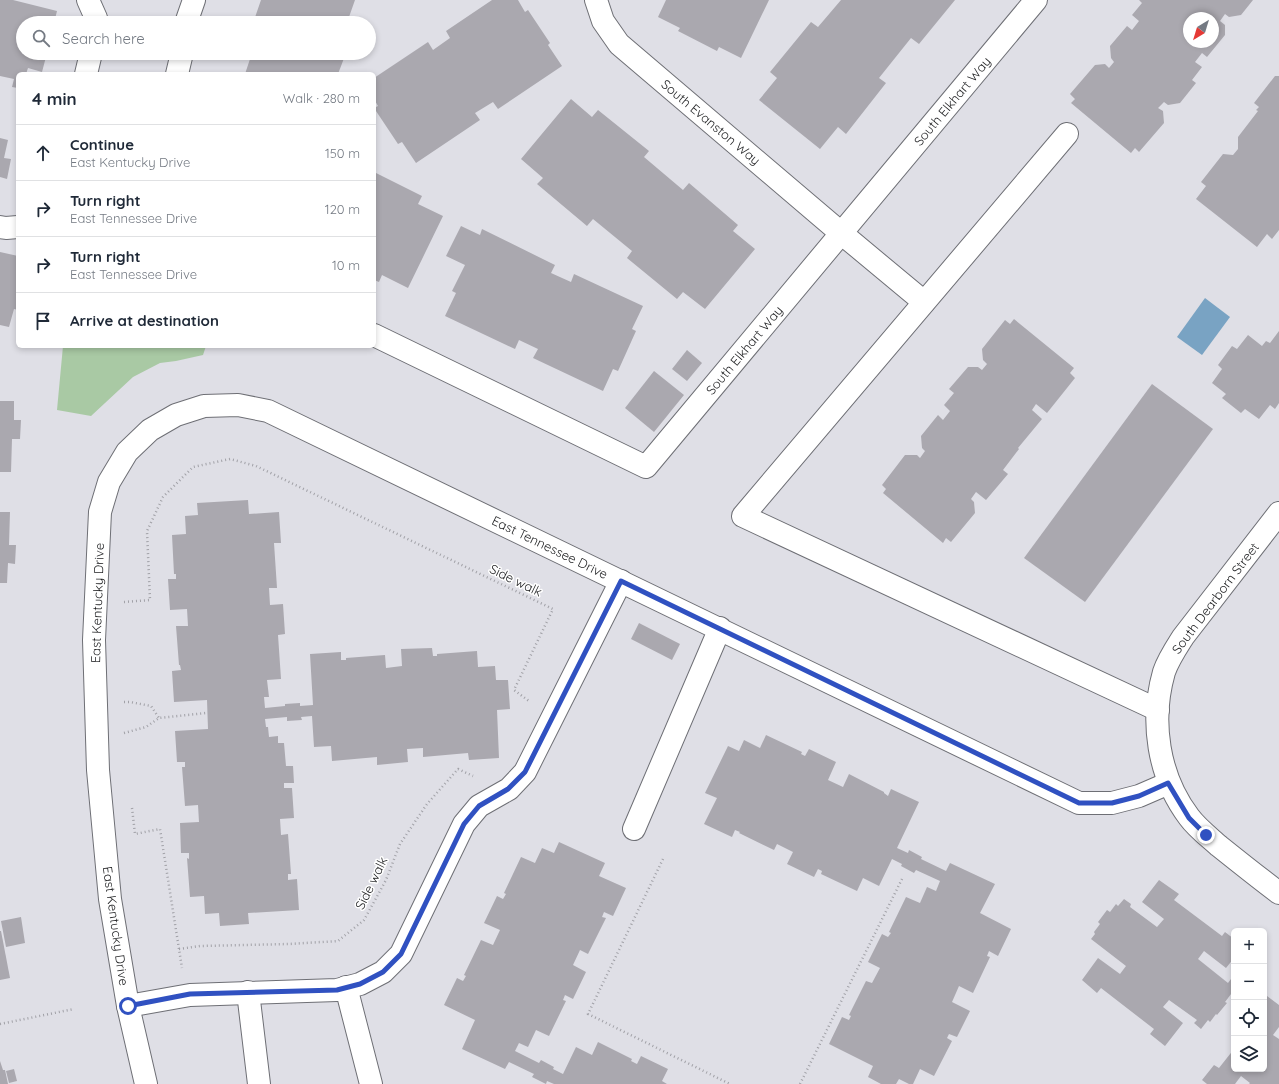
<!DOCTYPE html>
<html lang="en">
<head>
<meta charset="utf-8">
<style>
	body { margin:0; font-family:Quicksand,sans-serif; background:#f6f6f7; color:#1f2937 }
	.controls { position:absolute; right:12px; bottom:12px; display:grid; overflow:hidden; border-radius:6px; box-shadow:0 2px 6px #0003 }
	.controls button { width:36px; height:36px; display:grid; place-items:center; padding:0; border:0; border-bottom:1px solid #e0e1e3; background:#fff; color:#1f2937; font:20px sans-serif }
	.compass { position:absolute; left:1183px; top:12px; width:36px; height:36px; border-radius:50%; background:#fff; box-shadow:0 2px 6px #0003; rotate:218deg }
	.stop { position:absolute; width:12px; height:12px; margin:-9px; border:3px solid #3051c1; border-radius:50%; background:#fff }
	.stop.end { background:#3051c1; border-color:#fff; box-shadow:0 1px 4px #0008 }
	.list { margin:0; padding:0; list-style:none }
	h2 { display:flex; justify-content:space-between; align-items:center; height:52px; margin:0; padding:0 16px; font-size:17px }
	h2 small { font-size:13px; font-weight:400; color:#747a83 }
	.list li { display:grid; grid-template-columns:26px 1fr auto; gap:12px; align-items:center; box-sizing:border-box; height:56px; padding:0 16px; border-top:1px solid #e0e1e3 }
	.list b { display:block; font-size:15px; white-space:nowrap }
	.list p { margin:0; font-size:13px; white-space:nowrap; color:#747a83 }
	.list em { font-size:13px; font-style:normal; color:#747a83 }
	.icon { flex:none; width:22px; height:22px; fill:none; stroke:currentColor; stroke-width:2; stroke-linecap:round; stroke-linejoin:round }
	.map { position:relative; flex:none; width:1279px; height:1084px; overflow:hidden }
	.search { position:absolute; background:#fff; box-shadow:0 2px 6px #0003; left:16px; top:16px; width:360px; height:44px; display:flex; align-items:center; gap:10px; box-sizing:border-box; padding:0 14px; border-radius:22px; color:#747a83; font-size:15px }
	.panel { position:absolute; background:#fff; box-shadow:0 2px 6px #0003; left:16px; top:72px; width:360px; height:276px; border-radius:6px }
	.map>svg:first-child { display:block }
</style>
</head>
<body>
<div class="map">
<svg width="1279" height="1084" viewBox="0 0 1279 1084">
	<rect width="100%" height="100%" fill="#dfdfe6"/>
	<path fill="#a9c9a4" d="M 63,346 L 206,346 L 203,355 L 176,361 L 160,363 L 133,377 L 91,416 L 57,410 Z"/>
	<path fill="#79a3c3" d="M 1205,298 L 1230,317 L 1202,355 L 1177,337 Z"/>
	<g fill="#aaa8af" fill-rule="evenodd">
		<path d="M 0,0 L 13,0 L 57,11 L 54,23 L 23,23 L 23,53 L 47,53 L 42,72 L 28,68 L 26,74 L 18,74 L 18,88 L 12,87 L 14,79 L 0,76 Z"/>
		<path d="M 261,0 L 355,0 L 349,17 L 357,20 L 356,23 L 253,23 Z"/>
		<path d="M 492,0 L 518,0 L 525,12 L 528,10 L 550,43 L 548,45 L 562,66 L 498,109 L 493,102 L 475,113 L 480,120 L 416,163 L 402,142 L 398,144 L 374,108 L 378,106 L 374,99 L 374,78 L 428,42 L 433,50 L 450,38 L 446,31 Z"/>
		<path d="M 666,0 L 769,0 L 741,58 L 719,47 L 717,51 L 678,31 L 680,28 L 658,17 Z"/>
		<path d="M 841,0 L 955,0 L 919,44 L 911,38 L 879,78 L 886,83 L 846,134 L 838,127 L 820,149 L 759,100 L 777,78 L 770,72 L 811,22 L 818,27 Z"/>
		<path d="M 1139,0 L 1253,0 L 1241,15 L 1229,17 L 1225,14 L 1220,21 L 1225,25 L 1225,35 L 1207,57 L 1202,53 L 1195,62 L 1202,67 L 1192,80 L 1196,83 L 1180,103 L 1168,105 L 1164,102 L 1158,108 L 1163,111 L 1164,123 L 1139,152 L 1135,148 L 1131,153 L 1071,103 L 1075,99 L 1070,94 L 1095,65 L 1105,64 L 1109,68 L 1114,62 L 1111,58 L 1110,46 L 1127,26 L 1132,30 L 1139,21 L 1132,15 L 1142,3 ZM 1189,18 L 1213,18 L 1213,42 L 1189,42 Z"/>
		<path d="M 252,53 L 346,53 L 338,74 L 245,74 Z"/>
		<path d="M 1275,76 L 1279,76 L 1279,230 L 1272,239 L 1267,234 L 1257,247 L 1196,199 L 1206,186 L 1201,182 L 1223,154 L 1233,155 L 1238,149 L 1238,137 L 1258,111 L 1256,110 L 1259,107 L 1254,103 Z"/>
		<path d="M 571,99 L 592,117 L 598,110 L 649,151 L 644,157 L 683,190 L 689,183 L 738,225 L 733,231 L 755,249 L 705,309 L 683,292 L 677,299 L 627,258 L 632,251 L 593,219 L 587,226 L 537,184 L 543,178 L 521,159 Z"/>
		<path d="M 0,138 L 8,140 L 4,158 L 11,159 L 7,179 L 0,177 Z"/>
		<path d="M 374,172 L 422,196 L 418,204 L 443,216 L 408,288 L 382,275 L 379,282 L 374,280 Z"/>
		<path d="M 461,226 L 480,235 L 482,229 L 555,265 L 551,273 L 571,282 L 574,274 L 643,306 L 632,329 L 636,331 L 618,371 L 613,369 L 603,391 L 533,358 L 538,349 L 519,340 L 515,349 L 445,316 L 456,293 L 452,291 L 465,265 L 446,256 Z"/>
		<path d="M 0,252 L 18,256 L 18,310 L 14,309 L 9,327 L 0,325 Z"/>
		<path d="M 1014,319 L 1074,368 L 1070,373 L 1075,378 L 1047,413 L 1036,404 L 1032,410 L 1042,419 L 1018,448 L 1019,449 L 1003,470 L 1008,474 L 986,500 L 976,492 L 971,499 L 974,502 L 975,513 L 951,542 L 946,538 L 943,543 L 883,493 L 886,489 L 882,485 L 905,455 L 917,455 L 920,458 L 925,451 L 922,448 L 921,436 L 938,415 L 943,420 L 950,411 L 944,405 L 954,393 L 949,389 L 968,367 L 978,367 L 982,370 L 987,364 L 983,360 L 982,349 L 1005,320 L 1010,324 Z"/>
		<path d="M 1279,331 L 1279,403 L 1275,409 L 1270,405 L 1259,419 L 1245,409 L 1241,413 L 1222,398 L 1226,394 L 1212,383 L 1222,369 L 1218,365 L 1232,346 L 1237,349 L 1248,335 L 1262,346 L 1266,341 L 1270,343 Z"/>
		<path d="M 687,350 L 702,363 L 687,381 L 672,369 Z"/>
		<path d="M 654,371 L 684,395 L 654,432 L 625,408 Z"/>
		<path d="M 1152,384 L 1213,429 L 1085,602 L 1024,558 Z"/>
		<path d="M 0,401 L 14,401 L 14,420 L 21,420 L 20,439 L 12,439 L 11,472 L 0,472 Z"/>
		<path d="M 248,500 L 249,514 L 279,512 L 281,543 L 274,543 L 277,588 L 269,588 L 270,605 L 283,604 L 285,634 L 278,635 L 281,679 L 267,680 L 269,697 L 264,697 L 265,708 L 285,706 L 285,704 L 300,703 L 300,706 L 313,705 L 310,654 L 341,652 L 341,660 L 346,660 L 346,658 L 385,655 L 386,668 L 402,666 L 401,649 L 432,648 L 433,656 L 437,656 L 437,654 L 477,651 L 478,667 L 495,666 L 496,680 L 508,680 L 510,709 L 497,710 L 499,758 L 469,760 L 468,753 L 423,757 L 423,748 L 407,749 L 408,762 L 377,765 L 377,757 L 332,761 L 331,746 L 314,747 L 312,716 L 301,717 L 302,720 L 287,721 L 287,717 L 265,719 L 266,727 L 268,727 L 269,737 L 278,736 L 278,743 L 284,743 L 286,766 L 293,766 L 294,783 L 284,783 L 284,788 L 292,788 L 294,818 L 280,819 L 281,835 L 288,834 L 291,874 L 288,874 L 288,880 L 297,879 L 299,910 L 248,913 L 249,924 L 220,926 L 219,913 L 205,914 L 204,896 L 190,897 L 187,858 L 189,859 L 189,853 L 181,853 L 180,823 L 199,822 L 198,805 L 185,806 L 182,767 L 185,767 L 185,762 L 177,762 L 175,731 L 208,729 L 207,700 L 174,702 L 172,671 L 181,670 L 180,665 L 179,665 L 176,626 L 188,626 L 187,609 L 170,610 L 168,579 L 176,579 L 176,574 L 174,574 L 172,535 L 186,534 L 185,516 L 198,515 L 197,503 Z"/>
		<path d="M 0,512 L 10,512 L 9,545 L 16,545 L 15,564 L 8,563 L 7,583 L 0,583 Z"/>
		<path d="M 639,623 L 680,644 L 672,660 L 631,639 Z"/>
		<path d="M 766,735 L 802,752 L 801,754 L 805,756 L 809,749 L 836,762 L 828,780 L 843,787 L 849,774 L 884,792 L 884,793 L 888,796 L 891,789 L 919,802 L 897,848 L 908,853 L 909,850 L 922,857 L 921,859 L 946,871 L 950,863 L 995,884 L 980,913 L 1011,929 L 998,956 L 989,951 L 987,956 L 990,957 L 973,993 L 959,986 L 952,1002 L 970,1011 L 957,1037 L 949,1034 L 947,1038 L 952,1041 L 934,1076 L 920,1069 L 913,1084 L 909,1084 L 899,1079 L 896,1084 L 881,1084 L 868,1077 L 873,1066 L 829,1044 L 842,1017 L 849,1020 L 851,1016 L 849,1015 L 866,981 L 872,983 L 880,968 L 868,962 L 882,934 L 888,937 L 891,933 L 889,932 L 906,897 L 920,903 L 927,887 L 936,891 L 940,881 L 916,870 L 914,873 L 901,866 L 902,864 L 892,859 L 879,886 L 863,878 L 857,891 L 821,874 L 822,871 L 818,869 L 814,877 L 787,864 L 793,852 L 777,844 L 774,850 L 739,833 L 740,832 L 735,830 L 732,837 L 704,824 L 717,798 L 705,793 L 728,746 L 739,751 L 744,740 L 760,748 Z"/>
		<path d="M 559,842 L 605,863 L 599,876 L 626,888 L 613,916 L 604,912 L 602,917 L 606,918 L 588,954 L 580,950 L 573,965 L 586,972 L 573,999 L 565,995 L 563,1000 L 566,1001 L 549,1036 L 536,1030 L 528,1047 L 519,1043 L 515,1051 L 539,1063 L 541,1060 L 554,1067 L 553,1069 L 563,1074 L 576,1047 L 592,1055 L 598,1042 L 632,1059 L 631,1061 L 637,1064 L 641,1056 L 668,1069 L 662,1081 L 667,1084 L 554,1084 L 547,1081 L 546,1084 L 532,1077 L 534,1074 L 509,1062 L 505,1069 L 462,1049 L 475,1020 L 444,1005 L 457,978 L 463,981 L 466,976 L 464,975 L 481,940 L 493,945 L 500,930 L 484,923 L 497,896 L 503,899 L 506,894 L 504,893 L 521,857 L 535,863 L 542,848 L 554,853 Z"/>
		<path d="M 1159,880 L 1179,894 L 1174,900 L 1222,936 L 1225,932 L 1234,939 L 1234,958 L 1226,968 L 1204,951 L 1198,959 L 1228,983 L 1231,979 L 1234,982 L 1234,990 L 1225,1002 L 1227,1003 L 1217,1015 L 1216,1014 L 1210,1022 L 1208,1020 L 1201,1029 L 1194,1023 L 1197,1020 L 1169,1000 L 1163,1007 L 1183,1023 L 1165,1046 L 1150,1034 L 1154,1029 L 1101,988 L 1097,993 L 1082,980 L 1098,958 L 1120,974 L 1126,966 L 1091,939 L 1095,934 L 1094,932 L 1100,924 L 1098,922 L 1107,910 L 1110,912 L 1116,904 L 1118,906 L 1124,899 L 1131,904 L 1130,907 L 1157,927 L 1164,919 L 1142,902 Z"/>
		<path d="M 21,917 L 25,943 L 6,947 L 1,921 Z"/>
		<path d="M 0,931 L 1,931 L 10,978 L 0,980 Z"/>
		<path d="M 1267,996 L 1279,1005 L 1279,1027 L 1273,1035 L 1279,1039 L 1279,1084 L 1249,1084 L 1250,1083 L 1241,1076 L 1235,1084 L 1207,1084 L 1202,1080 L 1214,1065 L 1219,1068 L 1234,1049 L 1234,1069 L 1264,1069 L 1264,1000 Z"/>
		<path d="M 0,1061 L 3,1070 L 5,1070 L 8,1084 L 0,1084 Z"/>
		<path d="M 14,1069 L 17,1081 L 9,1083 L 6,1071 Z"/>
	</g>
	<g fill="none" stroke-linecap="round" stroke-linejoin="round">
		<g stroke="#6e6f75" stroke-width="24">
			<g id="minor">
				<path d="M 88,0 L 96,18 L 96,23"/>
				<path d="M 596,0 L 603,21 L 619,44 L 841,233 L 924,302"/>
				<path d="M 186,23 L 194,0"/>
				<path d="M 86,74 L 91,53"/>
				<path d="M 177,74 L 182,53"/>
				<path d="M 1067,134 L 743,516 L 1158,710"/>
				<path d="M 0,227 L 6,228 L 18,227"/>
				<path d="M 374,335 L 646,467 L 1036,0"/>
				<path d="M 1279,513 L 1183,637 C 1176,648 1168,660 1164,672 C 1150,721 1158,776 1189,817 C 1197,828 1209,837 1219,846 C 1239,862 1259,878 1279,893"/>
				<path d="M 634,829 L 720,628"/>
				<path d="M 346,987 L 371,1084"/>
				<path d="M 248,992 L 259,1084"/>
				<path d="M 128,1006 L 190,995 L 337,990 L 360,984 L 383,972 L 401,954 L 464,824 L 479,806 L 509,789 L 525,772 L 621,581"/>
				<path d="M 146,1084 L 128,1006 L 110,899 L 98,770 L 94,640 L 100,512 L 109,482 L 127,452 L 150,430 L 176,415 L 204,406 L 238,405 L 268,411 L 1079,803 L 1112,803 L 1139,796 L 1169,783"/>
			</g>
		</g>
		<g stroke="#a1a1a7" stroke-width="2.5" stroke-dasharray="1 3" stroke-linecap="butt">
			<path d="M 124,602 L 150,600 L 147,531 L 163,497 L 193,467 L 230,459 L 256,466 L 553,609 L 514,690 L 529,701"/>
			<path d="M 124,702 L 130,702 L 151,706 L 159,718"/>
			<path d="M 124,733 L 146,727 L 159,718 L 206,713"/>
			<path d="M 132,808 L 135,834 L 160,829 L 182,968"/>
			<path d="M 663,859 L 588,1014 L 730,1084"/>
			<path d="M 179,949 L 200,946 L 289,944 L 338,941 L 364,920 L 386,880 L 400,844 L 427,804 L 458,769 L 473,776"/>
			<path d="M 0,1024 L 74,1009"/>
			<path d="M 800,1084 L 903,877"/>
		</g>
		<use href="#minor" stroke="#fff" stroke-width="22"/>
	</g>
	<g fill="none" stroke-linecap="round" stroke-linejoin="round">
		<path stroke="#3051c1" stroke-width="5" d="M 128,1006 L 190,994 L 337,990 L 360,984 L 383,972 L 401,954 L 464,824 L 479,806 L 508,789 L 525,772 L 621,581 L 1079,803 L 1112,803 L 1139,796 L 1168,783 L 1189,818 L 1206,835"/>
	</g>
	<g text-anchor="middle" dominant-baseline="central" stroke-width="3" stroke-linejoin="round" paint-order="stroke">
		<g font-size="13" fill="#1e1f21" stroke="#fff">
			<text transform="translate(952 101) rotate(-50)">South Elkhart Way</text>
			<text transform="translate(711 122) rotate(40)">South Evanston Way</text>
			<text transform="translate(744 350) rotate(-50)">South Elkhart Way</text>
			<text transform="translate(550 547) rotate(26)">East Tennessee Drive</text>
			<text transform="translate(516 580) rotate(26)">Side walk</text>
			<text transform="translate(1215 598) rotate(-53)">South Dearborn Street</text>
			<text transform="translate(97 603) rotate(-88)">East Kentucky Drive</text>
			<text transform="translate(371 883) rotate(-64)">Side walk</text>
			<text transform="translate(116 926) rotate(82)">East Kentucky Drive</text>
		</g>
	</g>
</svg>
<div class="controls">
<button>+</button>
<button>−</button>
<button><svg class="icon" aria-label="locate" viewBox="0 0 24 24"><circle cx="12" cy="12" r="6"/><path d="M12 2v4M12 18v4M2 12h4M18 12h4"/></svg></button>
<button><svg class="icon" aria-label="layers" viewBox="0 0 24 24"><path d="M12 4l9 5-9 5-9-5zM3 14l9 5 9-5"/></svg></button>
</div>
<svg class="compass" viewBox="-18 -18 36 36"><path d="M0-13l5 13h-10z" fill="#e53935"/><path d="M0 13l5-13h-10z" fill="#747a83"/></svg>
<div class="stop" style="left:128px;top:1006px"></div>
<div class="stop end" style="left:1206px;top:835px"></div>
<div class="search"><svg class="icon" aria-label="search" viewBox="0 0 24 24"><circle cx="10" cy="10" r="6"/><path d="M15 15l6 6"/></svg>Search here</div>
<section class="panel">
<h2>4 min<small>Walk · 280 m</small></h2>
<ul class="list">
<li><svg class="icon" aria-label="ahead" viewBox="0 0 24 24"><path d="M12 20V5M6 11l6-6 6 6"/></svg><div><b>Continue</b><p>East Kentucky Drive</p></div><em>150 m</em></li>
<li><svg class="icon" aria-label="right" viewBox="0 0 24 24"><path d="M7 20v-9h11M14 6l5 5-5 5"/></svg><div><b>Turn right</b><p>East Tennessee Drive</p></div><em>120 m</em></li>
<li><svg class="icon" aria-label="right" viewBox="0 0 24 24"><path d="M7 20v-9h11M14 6l5 5-5 5"/></svg><div><b>Turn right</b><p>East Tennessee Drive</p></div><em>10 m</em></li>
<li><svg class="icon" aria-label="arrive" viewBox="0 0 24 24"><path d="M6 21V4h12l-3 4 3 4H6"/></svg><div><b>Arrive at destination</b></div></li>
</ul>
</section>
</div>
</body>
</html>
